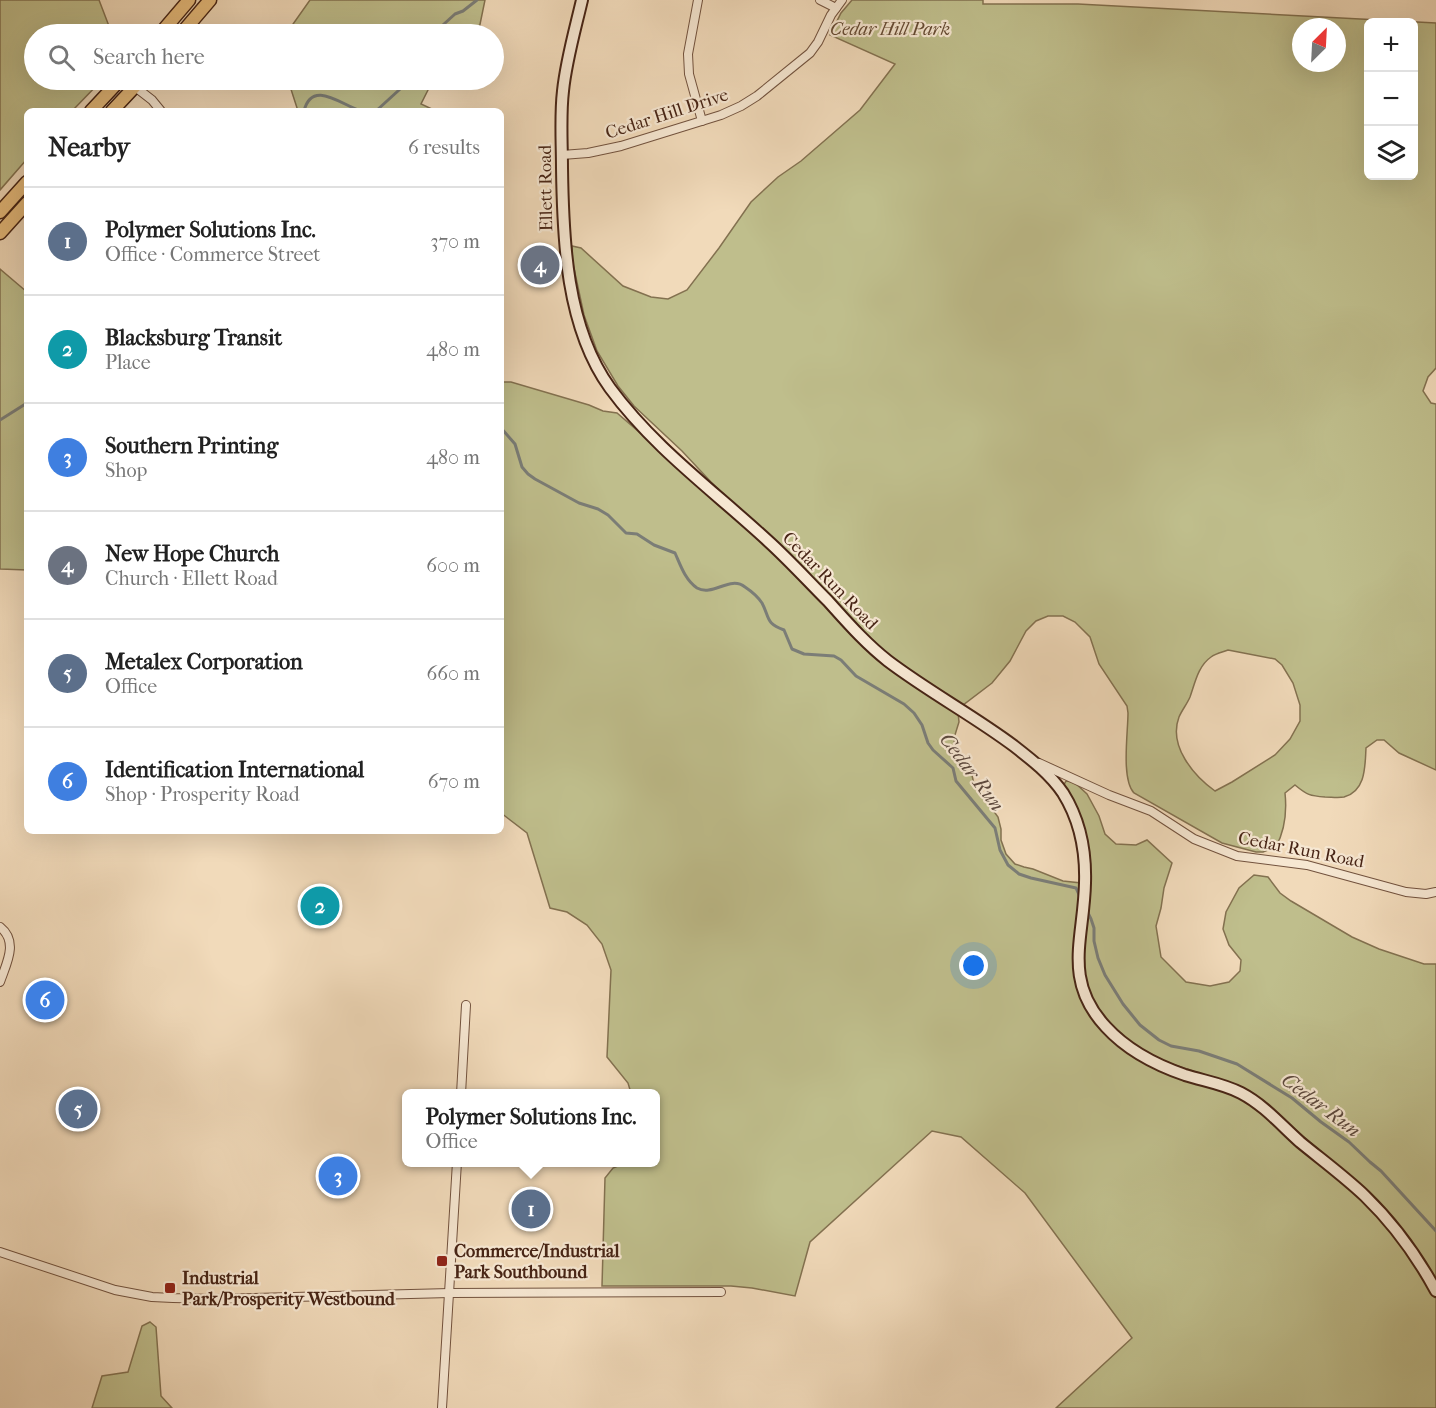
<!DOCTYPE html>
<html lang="en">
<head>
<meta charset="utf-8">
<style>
	body { margin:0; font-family:"IM FELL French Canon",serif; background:#f6f6f6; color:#222 }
	.controls { position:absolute; right:18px; top:18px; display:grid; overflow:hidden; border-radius:9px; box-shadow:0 6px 24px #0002 }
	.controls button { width:54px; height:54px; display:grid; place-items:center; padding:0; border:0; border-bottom:2px solid #e0e0e0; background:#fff; color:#222; font:30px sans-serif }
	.compass { position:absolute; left:1292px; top:18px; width:54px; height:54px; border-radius:50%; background:#fff; box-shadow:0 6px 24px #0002; rotate:24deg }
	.you { position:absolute; left:974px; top:966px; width:21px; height:21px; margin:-15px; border:4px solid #fff; border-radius:50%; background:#1a73e8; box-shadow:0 0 0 9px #1a73e833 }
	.badge { display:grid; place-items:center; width:39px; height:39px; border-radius:50%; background:#8f2418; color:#fff; font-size:20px; font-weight:700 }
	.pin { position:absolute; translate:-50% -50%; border:3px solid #fff; box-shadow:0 2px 6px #0006 }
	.popup { position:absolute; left:402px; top:1089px; width:258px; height:78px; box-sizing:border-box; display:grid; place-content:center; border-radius:9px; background:#fff; filter:drop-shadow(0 2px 4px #0005); font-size:20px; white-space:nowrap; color:#767676 }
	.popup b { font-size:22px; color:#222 }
	.popup::after { content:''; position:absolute; left:50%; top:100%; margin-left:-12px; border:12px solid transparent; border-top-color:#fff }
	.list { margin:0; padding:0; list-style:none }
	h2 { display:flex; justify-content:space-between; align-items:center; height:78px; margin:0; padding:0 24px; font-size:26px }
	h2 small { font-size:20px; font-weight:400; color:#767676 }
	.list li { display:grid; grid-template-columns:39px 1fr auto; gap:18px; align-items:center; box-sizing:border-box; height:108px; padding:0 24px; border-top:2px solid #e0e0e0 }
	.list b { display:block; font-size:22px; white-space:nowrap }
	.list p { margin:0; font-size:20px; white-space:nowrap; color:#767676 }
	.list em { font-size:20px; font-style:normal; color:#767676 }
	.icon { flex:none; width:33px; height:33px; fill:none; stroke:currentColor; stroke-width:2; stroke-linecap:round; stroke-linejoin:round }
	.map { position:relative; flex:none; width:1436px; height:1408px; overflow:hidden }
	.search { position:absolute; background:#fff; box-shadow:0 6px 24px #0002; left:24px; top:24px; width:480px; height:66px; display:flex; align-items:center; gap:15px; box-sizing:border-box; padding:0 21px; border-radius:33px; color:#767676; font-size:22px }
	.panel { position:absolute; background:#fff; box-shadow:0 6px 24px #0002; left:24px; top:108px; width:480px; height:726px; border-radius:9px }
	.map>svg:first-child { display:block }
</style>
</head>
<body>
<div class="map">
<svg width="1436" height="1408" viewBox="0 0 1436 1408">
	<rect width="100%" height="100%" fill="#f1daba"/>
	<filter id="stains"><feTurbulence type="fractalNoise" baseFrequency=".00333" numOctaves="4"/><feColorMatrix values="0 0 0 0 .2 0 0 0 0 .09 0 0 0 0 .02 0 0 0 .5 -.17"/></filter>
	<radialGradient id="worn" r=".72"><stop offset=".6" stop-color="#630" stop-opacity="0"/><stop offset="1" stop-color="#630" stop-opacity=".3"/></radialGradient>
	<g fill="#bfbe8c" stroke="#837150" stroke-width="1.5" fill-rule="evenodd">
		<path d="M 0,0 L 99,0 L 112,34 L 34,34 L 34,80 L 102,80 L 72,111 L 27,111 L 27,159 L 0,190 Z"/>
		<path d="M 310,0 L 485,0 L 478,34 L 286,34 Z"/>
		<path d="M 852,0 L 983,0 L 983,4 L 1078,4 L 1436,23 L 1436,368 L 1428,377 L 1423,391 L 1431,403 L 1436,404 L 1436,770 L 1399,753 L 1384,740 L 1377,740 L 1366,748 C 1365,766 1366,791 1344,797 C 1338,798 1331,797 1325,797 C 1310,796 1307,795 1295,785 L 1285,793 C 1287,812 1285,830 1276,847 L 1263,852 L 1256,852 L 1222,843 L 1134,793 C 1121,779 1128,733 1128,713 L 1127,706 L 1099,664 L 1090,637 L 1075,622 L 1063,616 L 1048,616 L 1036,621 L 1026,631 L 1010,661 L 992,683 L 963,705 L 895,661 L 876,645 L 858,627 L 809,574 L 711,482 L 682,451 L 634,406 L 618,386 L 597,351 L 584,315 L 572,259 L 572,246 L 581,248 L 623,286 L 651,297 L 668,299 L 687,290 L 719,248 L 751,202 L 778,177 L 801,161 L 860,110 L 895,64 L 830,35 L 841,13 ZM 1368,22 L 1414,22 L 1414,176 L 1368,176 ZM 1301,27 L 1337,27 L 1337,63 L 1301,63 ZM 1228,650 L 1275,659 L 1282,665 L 1293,683 L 1300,705 L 1300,721 L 1290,739 L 1275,755 L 1232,782 L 1215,791 C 1194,776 1168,746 1179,717 C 1182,710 1187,704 1190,697 C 1195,683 1198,666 1211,657 C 1216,653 1223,652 1228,650 Z"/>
		<path d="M 288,80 L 433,80 L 421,104 L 436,111 L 298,111 Z"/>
		<path d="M 0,269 L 27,292 L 27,570 L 0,569 Z"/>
		<path d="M 501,382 L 511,382 L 589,405 L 603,411 L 617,413 L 704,488 L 800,577 L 855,637 L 958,712 L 959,722 L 954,738 L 955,751 L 964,761 L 971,771 L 974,784 L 998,817 L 1001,829 L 1001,840 L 1006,854 L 1015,864 L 1024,867 L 1033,869 L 1063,881 L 1081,883 L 1078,987 C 1084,1004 1092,1018 1104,1032 L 1239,1097 L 1251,1105 L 1349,1187 L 1395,1235 L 1419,1269 L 1436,1299 L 1436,1408 L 1056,1408 L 1132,1338 L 1025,1193 L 961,1137 L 932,1131 L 810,1242 L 795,1296 L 752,1288 L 731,1286 L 602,1286 L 605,1178 L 613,1168 L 625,1163 L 656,1162 L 656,1094 L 631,1093 L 628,1083 L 607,1057 L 611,970 L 602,944 L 587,925 L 567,912 L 550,908 L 527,833 L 501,813 Z"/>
		<path d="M 1066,781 L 1074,782 L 1087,794 L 1099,816 L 1105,834 L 1116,844 L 1136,845 L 1147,840 L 1172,863 L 1164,888 L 1161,908 L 1156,926 L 1161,957 L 1186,982 L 1210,986 L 1229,982 L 1240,971 L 1241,960 L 1229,945 L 1223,929 L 1226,912 L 1239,888 L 1254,875 L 1268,877 L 1280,893 L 1291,901 L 1352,937 L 1379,949 L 1424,964 L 1436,964 L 1436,1281 L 1410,1240 L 1368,1193 L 1257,1096 L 1244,1088 L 1166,1062 L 1135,1046 L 1107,1021 L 1092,999 L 1085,982 L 1083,961 L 1090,898 L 1090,879 L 1063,786 Z"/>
		<path d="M 150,1322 L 156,1327 L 161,1396 L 172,1408 L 92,1408 L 102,1376 L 128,1372 L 142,1326 Z"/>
	</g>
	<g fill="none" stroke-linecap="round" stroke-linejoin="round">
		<g stroke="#7b7d77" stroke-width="3">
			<path d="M 433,34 L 455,14 L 463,11 L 477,0"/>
			<path d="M 304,111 C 312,78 343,106 361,111"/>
			<path d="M 369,111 L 371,111"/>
			<path d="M 376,111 L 410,80"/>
			<path d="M 0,420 L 27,403"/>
			<path d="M 501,428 L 515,444 L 522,467 L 528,474 L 535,479 L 579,503 L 598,509 L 608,515 L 626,533 L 637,534 L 654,545 L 675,553 C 680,564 685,580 697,588 C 713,597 730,575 745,587 C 751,591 758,597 762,603 C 770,618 765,623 784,630 L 792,649 L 804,654 L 834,656 L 841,660 L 856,676 L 904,704 L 914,713 L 922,725 L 928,743 L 933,750 L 953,768 L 956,781 L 995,828 L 1000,850 L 1008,865 L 1019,874 L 1031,878 L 1076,888 L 1080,897"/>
			<path d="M 1087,911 L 1091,919 L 1094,928 L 1094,941 L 1098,958 L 1105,975 L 1123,1004 L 1140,1025 L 1159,1040 L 1171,1046 L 1199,1051 L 1237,1064 L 1292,1098 L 1321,1122 L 1349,1142 L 1370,1162 L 1381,1171 L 1436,1231"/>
		</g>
		<g stroke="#72523e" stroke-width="10">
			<g id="street">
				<path d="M 698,0 L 688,54 L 689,74 L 702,121"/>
				<path d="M 820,0 L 836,8"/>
				<path d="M 134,86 L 152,100 L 161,111"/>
				<path d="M 562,155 L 588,153 L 621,146 L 721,115 L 741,106 L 757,96 L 810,53 L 818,42 L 831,15 L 842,0"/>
				<path d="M 1039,763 L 1109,795 L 1151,811 L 1194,839 L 1237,856 L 1307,865 L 1406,892 L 1426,894 L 1436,892"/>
				<path d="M 0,927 C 19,942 6,964 0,982"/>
				<path d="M 461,1094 L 466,1005"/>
				<path d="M 0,1252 L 115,1290 L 152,1297 L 173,1298 L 214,1299 L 450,1293 L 721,1292"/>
				<path d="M 442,1408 L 457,1162"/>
			</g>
		</g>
		<g stroke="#472415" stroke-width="14">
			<path id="secondary" d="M 582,0 C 575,30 566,61 563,91 C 560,116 562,143 562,168 C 563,240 566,327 610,388 C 654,448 714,491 768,541 C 789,560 808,581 828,601 C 847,622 865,643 888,661 C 929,692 974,716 1014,746 C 1032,760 1050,774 1063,793 C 1080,820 1086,852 1085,883 C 1084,938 1062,980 1106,1027 C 1127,1050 1156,1065 1185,1075 C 1204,1081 1224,1084 1241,1093 C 1264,1105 1281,1125 1300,1142 C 1322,1160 1345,1177 1365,1196 C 1394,1224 1417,1256 1436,1291"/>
		</g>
		<g stroke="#472415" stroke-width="15">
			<g id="primary">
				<path d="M 160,34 L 189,0"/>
				<path d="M 181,34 L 210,0"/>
				<path d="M 91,111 L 120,80"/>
				<path d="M 112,111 L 141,80"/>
				<path d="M 0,212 L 27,182"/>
				<path d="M 0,233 L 27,203"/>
			</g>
		</g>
		<use href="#street" stroke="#f6e7d2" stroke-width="8"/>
		<use href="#secondary" stroke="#f6e7d2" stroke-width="10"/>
		<use href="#primary" stroke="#e8bd7d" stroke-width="12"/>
	</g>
	<g fill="#8f2418" stroke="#f6e7d2" stroke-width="2">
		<rect x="436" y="1255" width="12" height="12" rx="3"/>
		<rect x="164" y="1282" width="12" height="12" rx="3"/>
	</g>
	<g text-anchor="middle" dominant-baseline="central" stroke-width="4.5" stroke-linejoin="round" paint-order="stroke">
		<g font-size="18" font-style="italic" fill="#654a33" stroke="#f6e7d2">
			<text x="890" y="29">Cedar Hill Park</text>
		</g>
		<g font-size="18" fill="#472415" stroke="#f6e7d2">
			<text transform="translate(667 114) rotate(-18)">Cedar Hill Drive</text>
			<text transform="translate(546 188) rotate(-91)">Ellett Road</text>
			<text transform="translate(830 581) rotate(46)">Cedar Run Road</text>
			<text transform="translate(1301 850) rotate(11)">Cedar Run Road</text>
		</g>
		<g font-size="18" font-weight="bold" fill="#472415" stroke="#f6e7d2" text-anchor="start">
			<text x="454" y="1251">Commerce/Industrial<tspan x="454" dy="21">Park Southbound</tspan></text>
			<text x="182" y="1278">Industrial<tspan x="182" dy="21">Park/Prosperity Westbound</tspan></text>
		</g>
		<g font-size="20" font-style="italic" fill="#5c493e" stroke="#f6e7d2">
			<text transform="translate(972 772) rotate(53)">Cedar Run</text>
			<text transform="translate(1321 1105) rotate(37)">Cedar Run</text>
		</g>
	</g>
	<rect width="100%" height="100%" filter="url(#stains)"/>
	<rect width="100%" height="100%" fill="url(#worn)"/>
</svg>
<div class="controls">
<button>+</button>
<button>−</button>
<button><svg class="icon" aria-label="layers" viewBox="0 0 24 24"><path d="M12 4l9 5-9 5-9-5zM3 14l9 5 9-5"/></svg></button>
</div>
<svg class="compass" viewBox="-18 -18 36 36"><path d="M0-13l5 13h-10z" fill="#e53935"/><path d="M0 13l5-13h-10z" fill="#767676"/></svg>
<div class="you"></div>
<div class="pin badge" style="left:531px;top:1209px;background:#5c6f8a">1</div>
<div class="popup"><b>Polymer Solutions Inc.</b>Office</div>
<div class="pin badge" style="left:320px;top:906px;background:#0f9aa8">2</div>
<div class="pin badge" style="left:338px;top:1176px;background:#3f7fe0">3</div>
<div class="pin badge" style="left:540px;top:265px;background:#6b7280">4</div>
<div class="pin badge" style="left:78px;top:1109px;background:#5c6f8a">5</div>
<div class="pin badge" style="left:45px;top:1000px;background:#3f7fe0">6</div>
<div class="search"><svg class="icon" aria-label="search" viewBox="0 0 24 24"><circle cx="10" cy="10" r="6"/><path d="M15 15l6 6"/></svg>Search here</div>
<section class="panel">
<h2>Nearby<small>6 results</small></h2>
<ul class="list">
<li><span class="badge" style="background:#5c6f8a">1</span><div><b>Polymer Solutions Inc.</b><p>Office · Commerce Street</p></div><em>370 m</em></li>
<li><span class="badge" style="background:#0f9aa8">2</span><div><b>Blacksburg Transit</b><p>Place</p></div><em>480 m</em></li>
<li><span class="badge" style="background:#3f7fe0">3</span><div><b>Southern Printing</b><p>Shop</p></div><em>480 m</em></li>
<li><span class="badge" style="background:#6b7280">4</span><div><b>New Hope Church</b><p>Church · Ellett Road</p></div><em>600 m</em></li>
<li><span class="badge" style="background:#5c6f8a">5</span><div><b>Metalex Corporation</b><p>Office</p></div><em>660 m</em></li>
<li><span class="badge" style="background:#3f7fe0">6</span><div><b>Identification International</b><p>Shop · Prosperity Road</p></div><em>670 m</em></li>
</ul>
</section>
</div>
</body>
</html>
